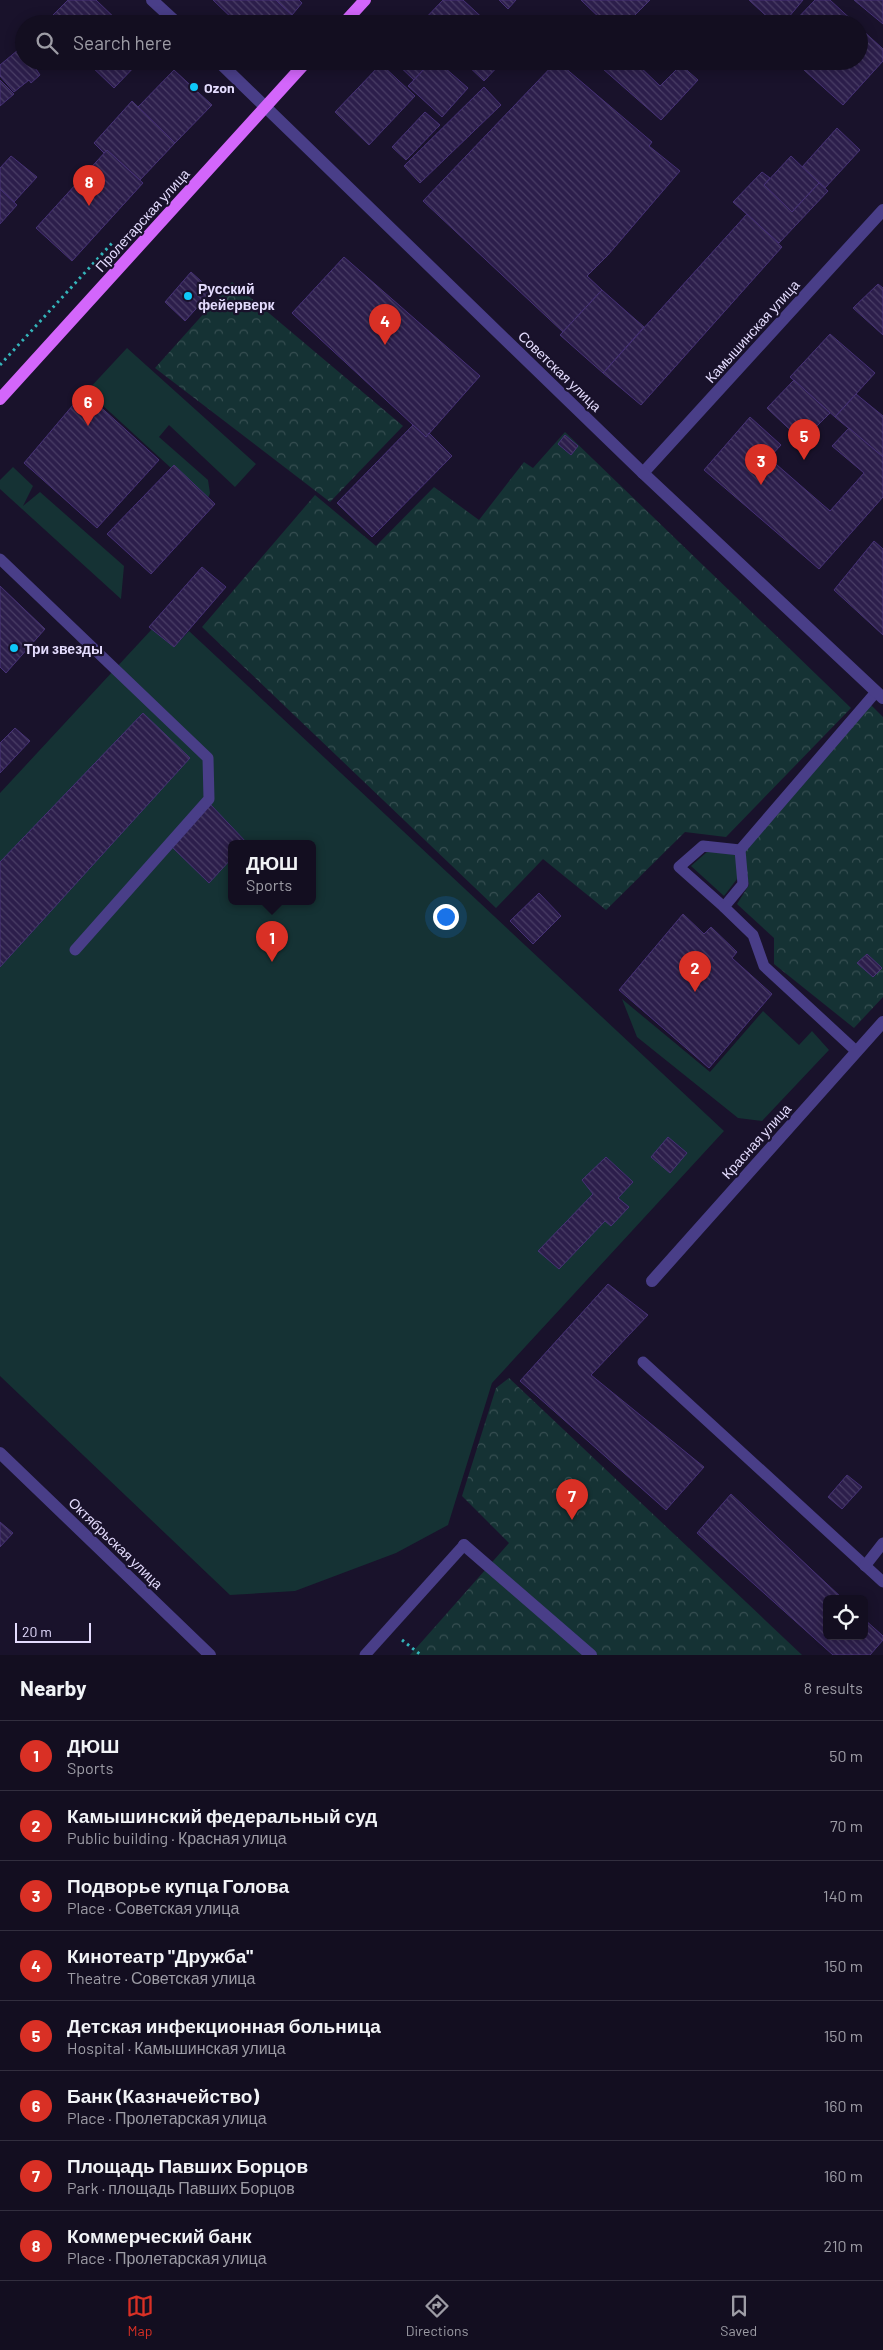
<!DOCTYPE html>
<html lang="en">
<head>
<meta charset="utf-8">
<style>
	body { margin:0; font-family:Barlow,sans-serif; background:#201c2d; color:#f1f3f6 }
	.controls { position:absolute; right:15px; bottom:15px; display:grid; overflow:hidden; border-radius:8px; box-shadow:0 2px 12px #0003 }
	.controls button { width:45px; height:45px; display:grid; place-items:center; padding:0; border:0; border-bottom:1px solid #322e3e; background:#130e20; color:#f1f3f6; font:25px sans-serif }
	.scale { position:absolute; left:15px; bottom:12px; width:76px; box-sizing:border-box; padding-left:5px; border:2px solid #e4dcfe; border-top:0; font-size:14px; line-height:18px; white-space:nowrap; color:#e4dcfe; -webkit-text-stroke:4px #19122b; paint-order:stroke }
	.you { position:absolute; left:445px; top:916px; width:18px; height:18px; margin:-12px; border:4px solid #fff; border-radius:50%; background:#1a73e8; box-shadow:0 0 0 8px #1a73e833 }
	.badge { display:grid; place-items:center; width:32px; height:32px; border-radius:50%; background:#d93025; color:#fff; font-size:16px; font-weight:700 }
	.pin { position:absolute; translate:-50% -41px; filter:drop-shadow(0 1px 2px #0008) }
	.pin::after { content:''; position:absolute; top:26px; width:18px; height:15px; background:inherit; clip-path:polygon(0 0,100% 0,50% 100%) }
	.popup { position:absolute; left:228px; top:840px; width:88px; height:65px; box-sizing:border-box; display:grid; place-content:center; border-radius:8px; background:#130e20; filter:drop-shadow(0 1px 4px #0005); font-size:16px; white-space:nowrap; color:#9d9ca5 }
	.popup b { font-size:19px; color:#f1f3f6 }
	.popup::after { content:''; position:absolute; left:50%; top:100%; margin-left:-10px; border:10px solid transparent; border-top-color:#130e20 }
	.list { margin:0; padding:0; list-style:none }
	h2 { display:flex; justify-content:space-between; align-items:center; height:65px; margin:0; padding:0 20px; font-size:21px }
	h2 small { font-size:16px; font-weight:400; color:#9d9ca5 }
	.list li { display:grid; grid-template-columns:32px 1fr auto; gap:15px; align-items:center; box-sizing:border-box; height:70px; padding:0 20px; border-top:1px solid #322e3e }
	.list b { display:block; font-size:19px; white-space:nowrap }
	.list p { margin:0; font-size:16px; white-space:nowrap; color:#9d9ca5 }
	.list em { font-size:16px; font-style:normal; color:#9d9ca5 }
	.icon { flex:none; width:28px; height:28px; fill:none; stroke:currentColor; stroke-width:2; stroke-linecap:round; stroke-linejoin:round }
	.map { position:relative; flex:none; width:883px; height:1655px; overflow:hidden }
	.search { position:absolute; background:#130e20; box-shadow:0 2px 12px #0003; left:15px; right:15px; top:15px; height:55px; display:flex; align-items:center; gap:12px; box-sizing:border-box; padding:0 18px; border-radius:28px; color:#9d9ca5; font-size:19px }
	.sheet { height:625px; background:#130e20 }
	nav { display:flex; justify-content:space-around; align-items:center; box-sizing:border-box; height:70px; border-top:1px solid #322e3e; background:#130e20; font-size:14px; color:#9d9ca5 }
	nav a { display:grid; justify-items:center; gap:2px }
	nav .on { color:#d93025 }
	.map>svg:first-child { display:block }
</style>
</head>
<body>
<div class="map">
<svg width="883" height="1655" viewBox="0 0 883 1655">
	<defs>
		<pattern id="forest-crowns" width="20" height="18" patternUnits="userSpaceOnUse" patternTransform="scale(1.25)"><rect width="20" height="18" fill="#153234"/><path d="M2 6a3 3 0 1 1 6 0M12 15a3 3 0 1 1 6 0" fill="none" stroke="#374f52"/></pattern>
		<pattern id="building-back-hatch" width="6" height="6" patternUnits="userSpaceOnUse" patternTransform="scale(1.25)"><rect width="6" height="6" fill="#2c1e4b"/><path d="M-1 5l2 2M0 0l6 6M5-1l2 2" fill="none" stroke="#4a3e66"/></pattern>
	</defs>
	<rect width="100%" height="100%" fill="#19122b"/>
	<g fill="#153234" fill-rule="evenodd">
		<path d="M 127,348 L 256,464 L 235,487 L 169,425 L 159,437 L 208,480 L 210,493 L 207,501 L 87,391 Z"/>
		<path d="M 13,467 L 33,486 L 23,506 L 40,492 L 124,566 L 121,599 L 0,489 L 0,480 Z"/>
		<path d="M 152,629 L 174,647 L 189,631 L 724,1131 L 492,1383 L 448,1525 L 396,1553 L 295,1591 L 230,1595 L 0,1376 L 0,793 ZM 232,843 L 312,843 L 312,901 L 232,901 Z"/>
		<path d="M 708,851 L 738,855 L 737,879 L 724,896 L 691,866 Z"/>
		<path d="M 622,999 L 710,1072 L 763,1011 L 799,1045 L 812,1031 L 829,1050 L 762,1121 L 738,1118 L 637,1037 Z"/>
	</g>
	<g fill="url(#forest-crowns)">
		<path d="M 232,282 L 403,426 L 330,502 L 155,368 Z"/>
		<path d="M 565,432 L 851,708 L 726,837 L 685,832 L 606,910 L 543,859 L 496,908 L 202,627 L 315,495 L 376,546 L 434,487 L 479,520 L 524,462 L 533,468 Z"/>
		<path d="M 869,703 L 883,717 L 883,997 L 854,1028 L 774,964 L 774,938 L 737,904 L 749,885 L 743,852 Z"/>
		<path d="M 509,1378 L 802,1655 L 410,1655 L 509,1543 L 462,1496 L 496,1388 Z"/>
	</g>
	<g fill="url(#building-back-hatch)" stroke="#463176">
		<path d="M 68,0 L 96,0 L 121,24 L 48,24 L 46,22 Z"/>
		<path d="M 213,0 L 276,0 L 292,15 L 284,24 L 238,24 Z"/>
		<path d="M 276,0 L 299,0 L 302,3 L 292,15 Z"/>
		<path d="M 443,0 L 463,0 L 488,23 L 420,24 Z"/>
		<path d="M 499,0 L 516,0 L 508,9 Z"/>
		<path d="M 581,0 L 650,0 L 626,24 L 606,24 Z"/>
		<path d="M 749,0 L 803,0 L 783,24 L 775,24 Z"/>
		<path d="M 815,0 L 830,0 L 856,24 L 792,24 Z"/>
		<path d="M 854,0 L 883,0 L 883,24 Z"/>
		<path d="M 859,27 L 883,49 L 883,61 L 843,105 L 794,61 L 859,61 Z"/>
		<path d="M 24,45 L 24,61 L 45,61 L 36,69 L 40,75 L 31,83 L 29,80 L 14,92 L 0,76 L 0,65 Z"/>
		<path d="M 86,61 L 140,61 L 114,88 Z"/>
		<path d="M 394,61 L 431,61 L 414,80 Z"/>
		<path d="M 432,61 L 437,61 L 468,88 L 442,117 L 408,86 Z"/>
		<path d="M 463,61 L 503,61 L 484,81 Z"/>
		<path d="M 557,61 L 652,142 L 649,146 L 680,171 L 608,255 L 587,276 L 602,290 L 563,332 L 423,201 Z"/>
		<path d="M 594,61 L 634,61 L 660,86 L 681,65 L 698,80 L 661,120 Z"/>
		<path d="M 381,64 L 415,96 L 369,145 L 335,112 Z"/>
		<path d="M 174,70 L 212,105 L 175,143 L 138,107 Z"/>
		<path d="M 0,80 L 14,94 L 0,106 Z"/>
		<path d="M 484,87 L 501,105 L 420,183 L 404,166 Z"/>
		<path d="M 132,101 L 175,143 L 140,180 L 107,150 L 104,153 L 94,143 Z"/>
		<path d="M 425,112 L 440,125 L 406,160 L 392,147 Z"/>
		<path d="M 837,128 L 860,150 L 825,188 L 802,167 Z"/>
		<path d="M 107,150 L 143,183 L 72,261 L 36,228 Z"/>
		<path d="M 11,156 L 37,177 L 14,202 L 0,189 L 0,168 Z"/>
		<path d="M 791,156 L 819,183 L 792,212 L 764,185 Z"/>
		<path d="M 762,172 L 770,178 L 764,185 L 792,212 L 819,183 L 828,191 L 779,243 L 733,202 Z"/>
		<path d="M 0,189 L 17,205 L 0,224 Z"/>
		<path d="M 747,214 L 782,247 L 641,405 L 603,373 Z"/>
		<path d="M 344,257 L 480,376 L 426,437 L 292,313 Z"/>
		<path d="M 191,272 L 212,291 L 185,321 L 165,302 Z"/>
		<path d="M 878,284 L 883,288 L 883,335 L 853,308 Z"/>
		<path d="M 602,290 L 644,327 L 603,373 L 560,335 Z"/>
		<path d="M 830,334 L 875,373 L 835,417 L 790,377 Z"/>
		<path d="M 794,380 L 830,413 L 802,441 L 767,408 Z"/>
		<path d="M 84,392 L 159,460 L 97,528 L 24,463 Z"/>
		<path d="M 856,394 L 883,416 L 883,457 L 835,417 Z"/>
		<path d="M 750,417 L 781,445 L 769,458 L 830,511 L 864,473 L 832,446 L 849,428 L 883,457 L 883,497 L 819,569 L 704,470 Z"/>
		<path d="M 413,425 L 426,437 L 429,433 L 452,456 L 372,537 L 337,503 Z"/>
		<path d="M 565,435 L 578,446 L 571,455 L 558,444 Z"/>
		<path d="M 174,465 L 215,504 L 151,574 L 107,534 Z"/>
		<path d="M 874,541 L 883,549 L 883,635 L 834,590 Z"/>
		<path d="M 202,567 L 226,587 L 174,647 L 149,627 Z"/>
		<path d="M 0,586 L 45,629 L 6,673 L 0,667 Z"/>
		<path d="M 143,713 L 190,758 L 0,967 L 0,862 Z"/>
		<path d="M 15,728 L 30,741 L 0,773 L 0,743 Z"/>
		<path d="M 209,803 L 247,843 L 232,843 L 232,858 L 209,883 L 171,846 Z"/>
		<path d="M 539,893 L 561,916 L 533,944 L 510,921 Z"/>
		<path d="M 683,914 L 704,934 L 711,927 L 737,952 L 732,958 L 772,994 L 709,1068 L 619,990 Z"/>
		<path d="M 867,954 L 882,968 L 873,977 L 857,963 Z"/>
		<path d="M 668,1137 L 687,1153 L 670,1173 L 651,1157 Z"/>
		<path d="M 606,1157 L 633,1182 L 618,1198 L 629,1207 L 611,1226 L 605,1221 L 559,1269 L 538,1251 L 593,1194 L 582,1180 Z"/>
		<path d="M 608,1284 L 648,1315 L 591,1375 L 704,1467 L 666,1510 L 520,1381 Z"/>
		<path d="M 847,1475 L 862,1487 L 842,1509 L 828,1497 Z"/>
		<path d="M 731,1494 L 843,1599 L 827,1599 L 827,1636 L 864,1636 L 864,1619 L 883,1636 L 883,1640 L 870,1655 L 833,1655 L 697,1533 Z"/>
		<path d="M 0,1522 L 13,1533 L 0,1547 Z"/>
	</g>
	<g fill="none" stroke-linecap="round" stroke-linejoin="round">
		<g stroke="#34b4ba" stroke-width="3" stroke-dasharray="2.5 4" stroke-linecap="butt">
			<path d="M 0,365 L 113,242"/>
			<path d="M 402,1640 L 421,1655"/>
		</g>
		<g stroke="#493e88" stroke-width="11">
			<path d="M 0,559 L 208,758 L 209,799 L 75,950"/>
			<path d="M 724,907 L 679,867 L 703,846 L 740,850"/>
			<path d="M 856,1051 L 764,966 L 753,935 L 724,907 L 743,884 L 740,850 L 876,692"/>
			<path d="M 643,1362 L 883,1582"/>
			<path d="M 865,1566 L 883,1543"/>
			<path d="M 365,1655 L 464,1545"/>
		</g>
		<path stroke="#493e88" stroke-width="12" d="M 464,1545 L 591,1655"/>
		<g stroke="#493e88" stroke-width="12">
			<path d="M 643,473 L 883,210"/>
			<path d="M 652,1281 L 883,1022"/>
		</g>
		<g stroke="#493e88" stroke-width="12">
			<path d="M 152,0 L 178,24"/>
			<path d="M 218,61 L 643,473 L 883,698"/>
			<path d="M 0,1453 L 210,1655"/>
		</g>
		<g stroke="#d366fb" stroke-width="12">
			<path d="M 343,24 L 365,0"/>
			<path d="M 0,399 L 307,61"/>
		</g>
	</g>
	<g fill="#0ec8f9" stroke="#19122b" stroke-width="2">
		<circle cx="194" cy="87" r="5"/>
		<circle cx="188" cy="296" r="5"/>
		<circle cx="14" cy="648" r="5"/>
	</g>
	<g text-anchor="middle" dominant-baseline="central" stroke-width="4.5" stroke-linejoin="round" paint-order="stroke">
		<g font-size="14" font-weight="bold" fill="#e4dcfe" stroke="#19122b" text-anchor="start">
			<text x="204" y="87">Ozon</text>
			<text x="198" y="288">Русский<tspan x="198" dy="16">фейерверк</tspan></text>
			<text x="24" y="648">Три звезды</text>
		</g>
		<g font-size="14" fill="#e4dcfe" stroke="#19122b">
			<text transform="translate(142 220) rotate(-48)">Пролетарская улица</text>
			<text transform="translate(752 331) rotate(-48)">Камышинская улица</text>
			<text transform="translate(560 371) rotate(44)">Советская улица</text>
			<text transform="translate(756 1141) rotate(-48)">Красная улица</text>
			<text transform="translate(116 1543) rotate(44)">Октябрьская улица</text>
		</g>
	</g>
</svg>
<div class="controls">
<button><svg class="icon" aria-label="locate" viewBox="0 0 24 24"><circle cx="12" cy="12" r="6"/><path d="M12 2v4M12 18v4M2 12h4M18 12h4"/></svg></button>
</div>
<div class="scale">20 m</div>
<div class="you"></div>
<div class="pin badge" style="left:272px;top:962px">1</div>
<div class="popup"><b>ДЮШ</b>Sports</div>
<div class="pin badge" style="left:695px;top:992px">2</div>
<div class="pin badge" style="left:761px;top:485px">3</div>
<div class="pin badge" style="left:385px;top:345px">4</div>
<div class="pin badge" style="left:804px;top:460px">5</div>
<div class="pin badge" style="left:88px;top:426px">6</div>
<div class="pin badge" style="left:572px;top:1520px">7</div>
<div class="pin badge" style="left:89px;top:206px">8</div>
<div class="search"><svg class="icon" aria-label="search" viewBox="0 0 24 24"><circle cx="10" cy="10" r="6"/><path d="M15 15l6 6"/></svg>Search here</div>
</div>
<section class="sheet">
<h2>Nearby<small>8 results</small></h2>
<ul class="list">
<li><span class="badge">1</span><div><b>ДЮШ</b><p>Sports</p></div><em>50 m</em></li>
<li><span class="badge">2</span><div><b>Камышинский федеральный суд</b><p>Public building · Красная улица</p></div><em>70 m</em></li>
<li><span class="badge">3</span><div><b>Подворье купца Голова</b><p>Place · Советская улица</p></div><em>140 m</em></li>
<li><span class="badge">4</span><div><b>Кинотеатр &quot;Дружба&quot;</b><p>Theatre · Советская улица</p></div><em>150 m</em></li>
<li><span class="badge">5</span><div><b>Детская инфекционная больница</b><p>Hospital · Камышинская улица</p></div><em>150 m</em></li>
<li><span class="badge">6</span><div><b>Банк (Казначейство)</b><p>Place · Пролетарская улица</p></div><em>160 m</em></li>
<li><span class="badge">7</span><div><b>Площадь Павших Борцов</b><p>Park · площадь Павших Борцов</p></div><em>160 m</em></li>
<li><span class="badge">8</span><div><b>Коммерческий банк</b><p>Place · Пролетарская улица</p></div><em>210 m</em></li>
</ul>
</section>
<nav>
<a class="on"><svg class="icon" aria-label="map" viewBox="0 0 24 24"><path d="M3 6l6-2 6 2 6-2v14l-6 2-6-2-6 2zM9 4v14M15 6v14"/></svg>Map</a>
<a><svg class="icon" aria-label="directions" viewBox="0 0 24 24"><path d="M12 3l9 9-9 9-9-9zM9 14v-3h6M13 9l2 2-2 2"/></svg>Directions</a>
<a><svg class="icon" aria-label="saved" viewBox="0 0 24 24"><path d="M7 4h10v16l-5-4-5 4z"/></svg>Saved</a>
</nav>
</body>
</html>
